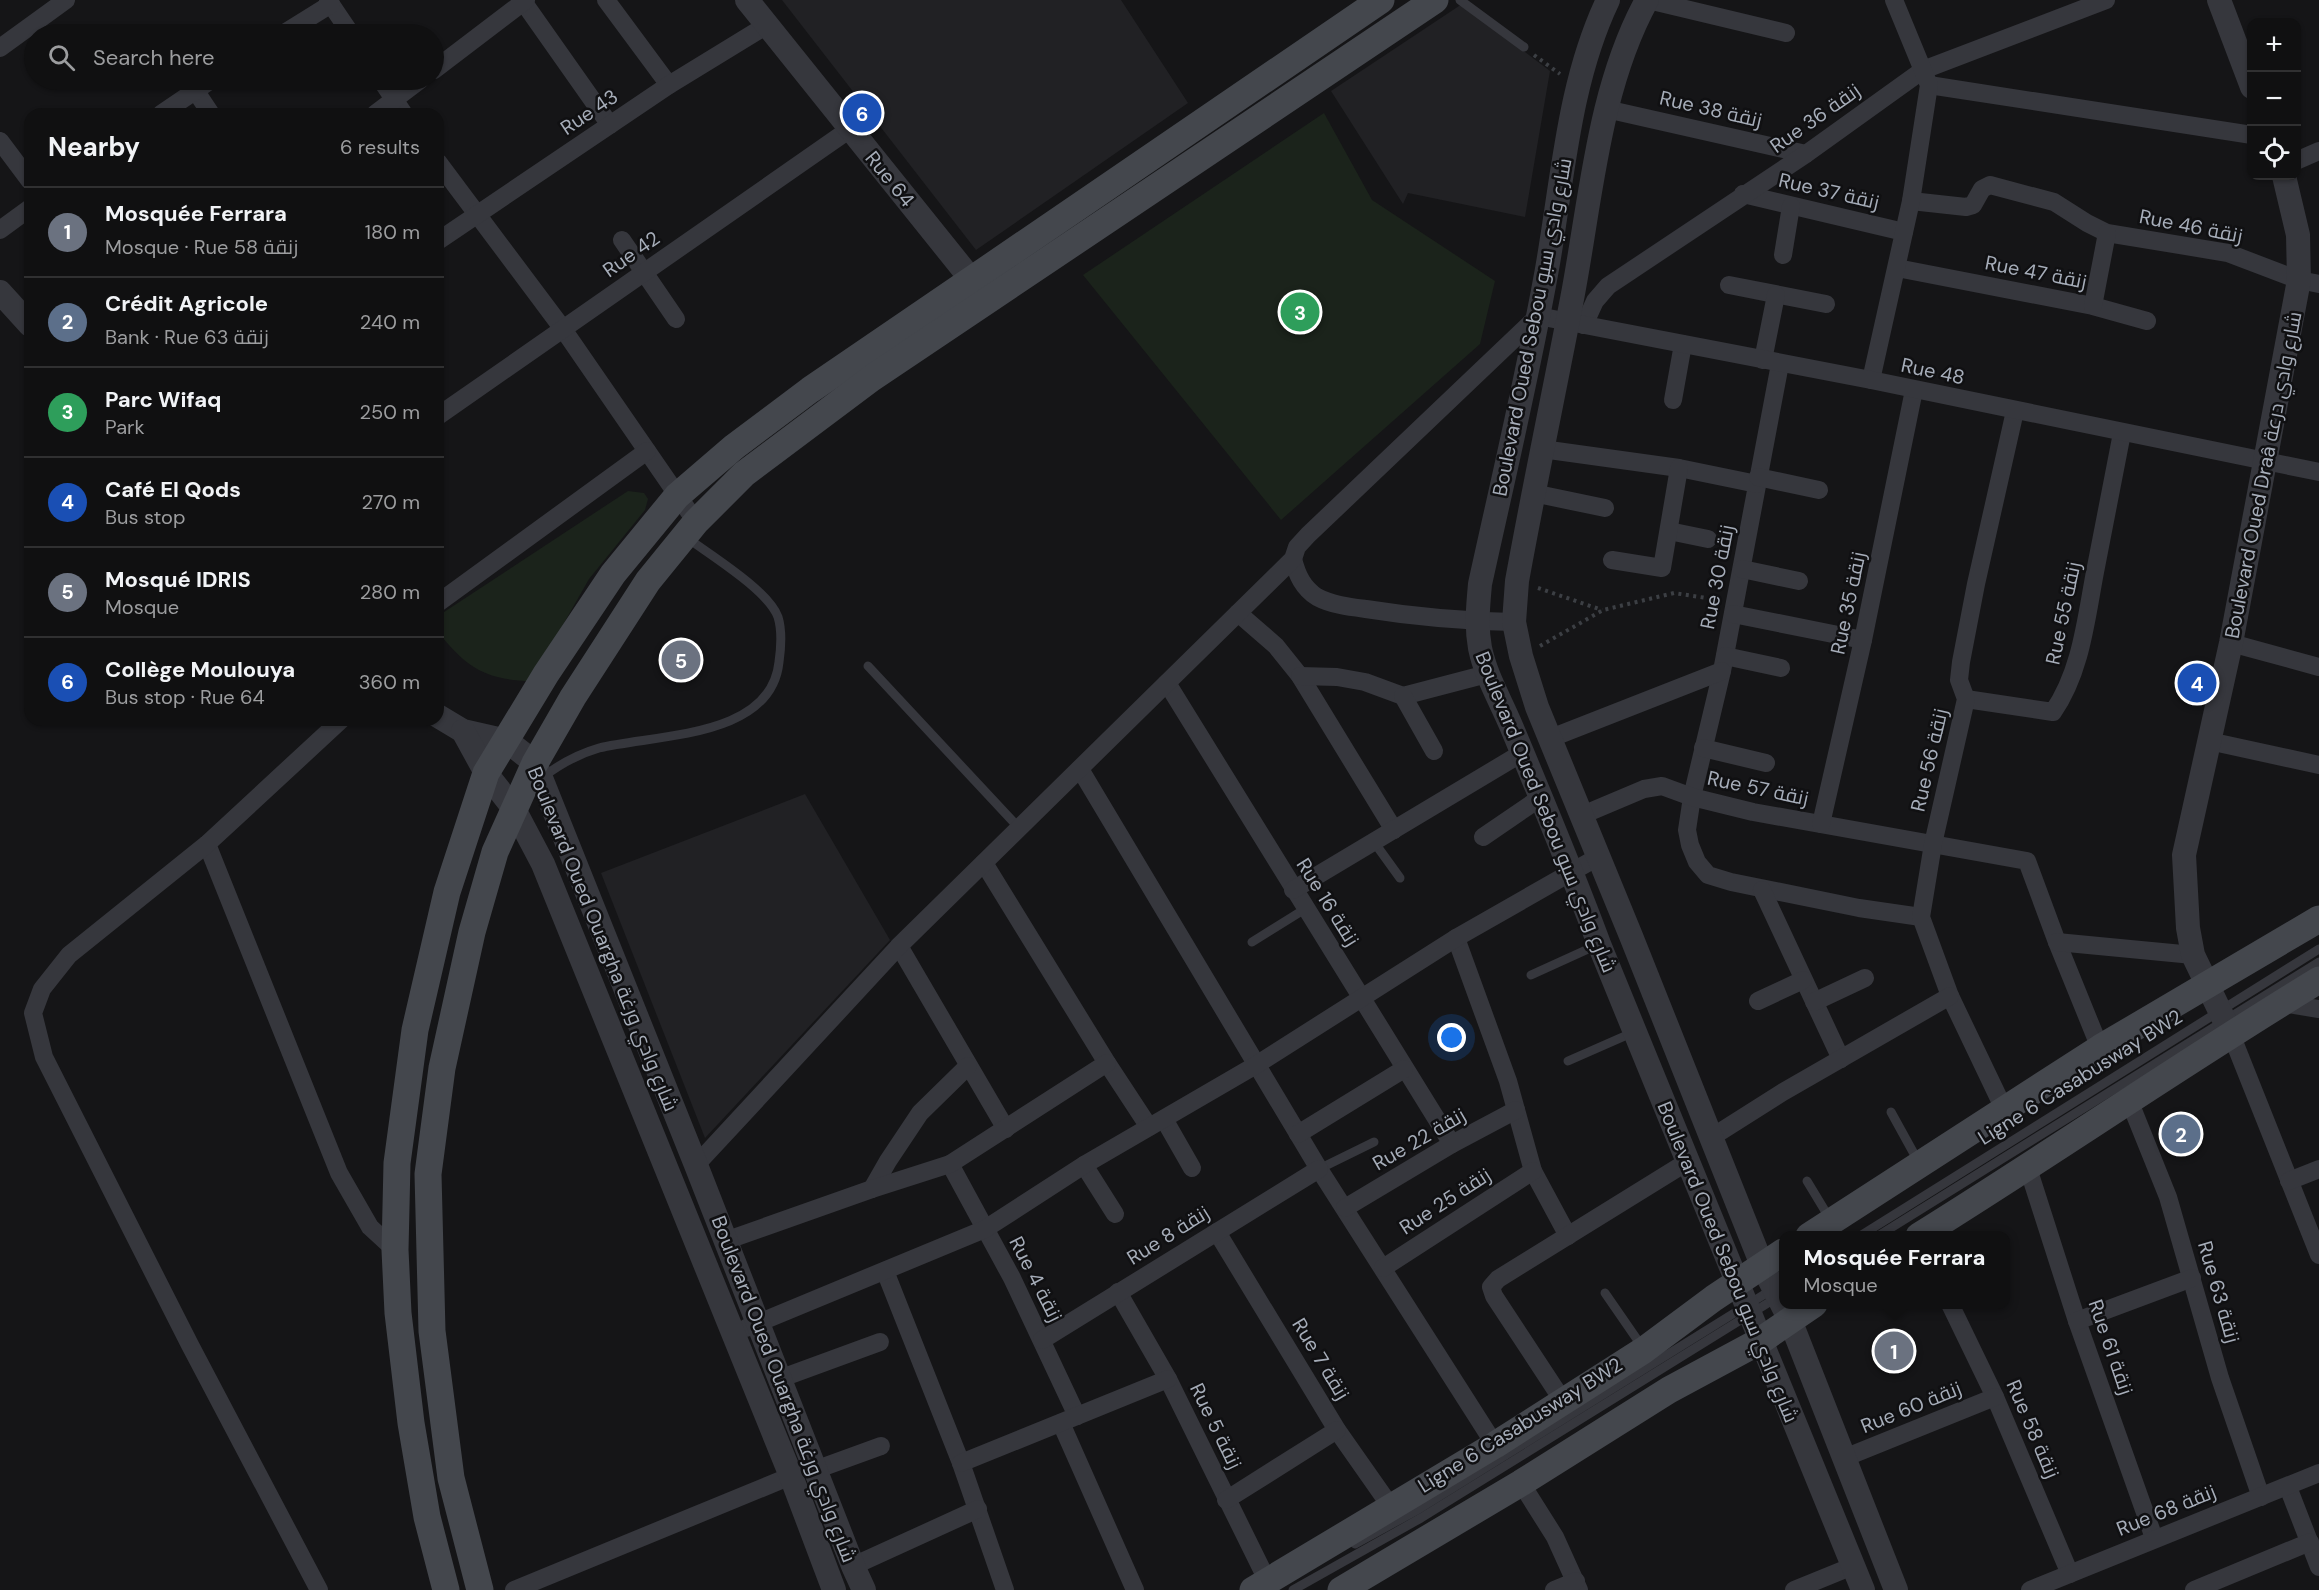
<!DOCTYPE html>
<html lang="en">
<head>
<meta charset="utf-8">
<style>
	body { margin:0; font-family:"DM Sans",Cairo,sans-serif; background:#1e1e1f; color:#f1f3f6 }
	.controls { position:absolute; right:18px; top:18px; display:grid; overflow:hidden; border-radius:12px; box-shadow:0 2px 4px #0004 }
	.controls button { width:54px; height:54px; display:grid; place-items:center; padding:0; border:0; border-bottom:2px solid #303031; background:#101011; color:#f1f3f6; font:30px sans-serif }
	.you { position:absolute; left:1452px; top:1038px; width:21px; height:21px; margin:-15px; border:4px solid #fff; border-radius:50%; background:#1a73e8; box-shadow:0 0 0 9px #1a73e833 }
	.badge { display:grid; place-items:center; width:39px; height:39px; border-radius:50%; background:#1a73e8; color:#fff; font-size:20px; font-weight:700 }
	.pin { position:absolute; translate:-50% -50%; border:3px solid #fff; box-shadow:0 2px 6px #0006 }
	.popup { position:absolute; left:1779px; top:1231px; width:231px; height:78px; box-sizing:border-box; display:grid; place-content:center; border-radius:12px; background:#101011; filter:drop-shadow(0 2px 4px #0005); font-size:20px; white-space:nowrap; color:#9c9d9f }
	.popup b { font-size:22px; color:#f1f3f6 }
	.popup::after { content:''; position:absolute; left:50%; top:100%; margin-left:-12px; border:12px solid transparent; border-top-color:#101011 }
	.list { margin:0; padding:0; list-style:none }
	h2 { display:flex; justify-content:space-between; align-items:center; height:78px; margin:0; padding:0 24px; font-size:26px }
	h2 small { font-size:20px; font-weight:400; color:#9c9d9f }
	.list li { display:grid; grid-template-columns:39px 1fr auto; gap:18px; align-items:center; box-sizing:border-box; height:90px; padding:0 24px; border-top:2px solid #303031 }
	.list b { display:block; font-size:22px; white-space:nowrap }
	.list p { margin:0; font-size:20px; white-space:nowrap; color:#9c9d9f }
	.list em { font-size:20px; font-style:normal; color:#9c9d9f }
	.icon { flex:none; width:33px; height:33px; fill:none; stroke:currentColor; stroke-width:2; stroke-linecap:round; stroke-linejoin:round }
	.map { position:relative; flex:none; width:2319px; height:1590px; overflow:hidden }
	.search { position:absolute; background:#101011; box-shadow:0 2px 4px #0004; left:24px; top:24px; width:420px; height:66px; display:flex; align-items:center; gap:15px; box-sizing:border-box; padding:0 21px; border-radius:33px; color:#9c9d9f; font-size:22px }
	.panel { position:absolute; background:#101011; box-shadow:0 2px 4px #0004; left:24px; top:108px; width:420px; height:618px; border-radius:18px }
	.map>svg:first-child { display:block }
</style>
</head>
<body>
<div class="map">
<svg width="2319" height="1590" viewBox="0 0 2319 1590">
	<rect width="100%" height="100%" fill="#151517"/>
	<g fill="#212124">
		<path d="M 782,0 L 1121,0 L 1188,103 L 976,250 Z"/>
		<path d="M 1462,4 L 1550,71 L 1525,217 L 1408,193 L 1403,204 L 1331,91 Z"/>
		<path d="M 805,794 L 890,940 L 705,1138 L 601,873 Z"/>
	</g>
	<g fill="#1b231b">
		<path d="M 1324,113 L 1372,200 L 1495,281 L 1480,344 L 1281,520 L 1083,275 Z"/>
		<path d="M 628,491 L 644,493 L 648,499 L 645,510 L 589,579 L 531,681 C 485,680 466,667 438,632 L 438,616 Z"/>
	</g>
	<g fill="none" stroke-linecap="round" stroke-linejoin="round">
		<g stroke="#3c3f44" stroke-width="4" stroke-dasharray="3 4.5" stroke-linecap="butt">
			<path d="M 1534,55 L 1560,74"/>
			<path d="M 1538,588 L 1602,610"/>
			<path d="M 1540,646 L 1603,610 L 1674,593 L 1719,600"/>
		</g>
		<g stroke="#36373d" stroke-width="9">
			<path d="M 1460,0 L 1524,47"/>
			<path d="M 868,666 L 1019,828"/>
			<path d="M 543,777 C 560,764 578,754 599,748 C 655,734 771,739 779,662 C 781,648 782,630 778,617 C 768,590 710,555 686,537"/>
			<path d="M 1374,842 L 1400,878"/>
			<path d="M 1252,942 L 1305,909"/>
			<path d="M 1531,975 L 1597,945"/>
			<path d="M 1568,1061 L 1634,1032"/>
			<path d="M 1891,1112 L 1918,1161"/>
			<path d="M 1319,1169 L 1374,1142"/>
			<path d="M 1807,1181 L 1830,1219"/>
			<path d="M 1860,1236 L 2319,949"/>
			<path d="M 1878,1236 L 2319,962"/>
			<path d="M 1605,1293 L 1643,1348"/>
			<path d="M 1355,1544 L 1419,1509 L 1773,1289"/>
			<path d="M 1293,1590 L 1421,1518 L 1776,1298"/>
		</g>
		<g stroke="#36373d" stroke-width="18">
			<path d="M 328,0 L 351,34"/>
			<path d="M 522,0 L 610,125"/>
			<path d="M 606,0 L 669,85"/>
			<path d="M 1648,0 L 1786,33"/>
			<path d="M 283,34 L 331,4"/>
			<path d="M 0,48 L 66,0"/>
			<path d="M 434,70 L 526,0"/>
			<path d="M 381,80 L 404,114"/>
			<path d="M 1929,85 L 2252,135"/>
			<path d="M 195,90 L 211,114"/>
			<path d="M 1606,109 L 1806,154"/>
			<path d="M 161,114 L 211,80"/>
			<path d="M 375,114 L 420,80"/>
			<path d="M 0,141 L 30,181"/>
			<path d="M 2296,161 L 2319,151"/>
			<path d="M 438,162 L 563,329 L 696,522"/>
			<path d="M 1743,194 L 1904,232"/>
			<path d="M 1911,201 L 1966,207 L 1973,205 L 1982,189 L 1990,185 L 2054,202 L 2087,223 L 2107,233 L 2228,253 L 2299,280 L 2319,284"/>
			<path d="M 0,230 L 30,208"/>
			<path d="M 622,240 L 676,319"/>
			<path d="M 438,241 L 669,85 L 767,25"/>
			<path d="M 1783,255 L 1791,206"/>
			<path d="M 1897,268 L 2093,306 L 2147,321"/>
			<path d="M 1729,285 L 1826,304"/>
			<path d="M 2093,306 L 2107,233"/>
			<path d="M 1584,325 L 1595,301 L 1608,286 L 1806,154 L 1923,70 L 2106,0"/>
			<path d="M 1763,360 L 1776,295"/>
			<path d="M 1780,364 L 1722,671 L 1692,797 L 1687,830 L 1690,845 L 1697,862 L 1708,875 L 1731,882 L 1859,908 L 1921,917"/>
			<path d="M 1871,380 L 1911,201 L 1929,85 L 1894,0"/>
			<path d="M 1673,400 L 1683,344"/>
			<path d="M 438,416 L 850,129"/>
			<path d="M 1542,449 L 1679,468 L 1757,484"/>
			<path d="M 1758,477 L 1819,490"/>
			<path d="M 1533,493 L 1605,508"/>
			<path d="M 1669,531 L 1708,539"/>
			<path d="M 1293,559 C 1297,575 1303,588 1317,597 C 1332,605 1350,607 1366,609 C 1416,617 1465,621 1514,622"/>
			<path d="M 1612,560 L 1662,568 L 1679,468"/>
			<path d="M 1742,569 L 1799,581"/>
			<path d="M 438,603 L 647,451"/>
			<path d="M 1238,613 L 1276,646 L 1300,676 L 1394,830"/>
			<path d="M 1733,614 L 1863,640"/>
			<path d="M 2231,643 L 2319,667"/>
			<path d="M 1725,656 L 1781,668"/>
			<path d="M 1300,676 L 1337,677 L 1365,682 L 1403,696 L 1487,674"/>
			<path d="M 1167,683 L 1452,1144"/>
			<path d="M 1403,696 L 1434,751"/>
			<path d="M 1966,699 L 2053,712 C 2081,672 2086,619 2095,572 C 2104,526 2113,479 2122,433"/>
			<path d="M 1551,738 L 1722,671"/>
			<path d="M 2209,741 L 2319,765"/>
			<path d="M 1703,748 L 1766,763"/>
			<path d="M 1080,769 L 1319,1169 L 1495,1445"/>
			<path d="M 1580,816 L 1644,789 L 1662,786 L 1692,797 L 1753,812 L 2027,861 L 2057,942 L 2100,1048"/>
			<path d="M 1821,824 L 1863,640 L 1914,390"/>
			<path d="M 1483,837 L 1540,798"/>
			<path d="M 207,844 L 339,1173 L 370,1227 L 395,1250"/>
			<path d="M 984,863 L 1107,1063 L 1149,1127"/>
			<path d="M 1293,890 L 1522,753"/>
			<path d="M 1762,890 L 1841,1059"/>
			<path d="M 1456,938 L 1508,1081 L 1533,1171 L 1568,1236"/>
			<path d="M 2057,942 L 2193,955"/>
			<path d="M 899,946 L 1006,1129"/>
			<path d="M 1758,1001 L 1803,980"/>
			<path d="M 1814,1002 L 1865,978"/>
			<path d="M 2282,1003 L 2319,1009"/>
			<path d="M 2231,1034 L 2319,1255"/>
			<path d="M 2129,1100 L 2168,1197 L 2220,1378 L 2261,1497"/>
			<path d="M 2004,1109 L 1950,996 L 1921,917 L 1933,844 L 1966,699 L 1959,680 L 1961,662 L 1976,584 L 2015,411"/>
			<path d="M 1164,1119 L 1192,1168"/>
			<path d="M 1298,1134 L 1404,1069"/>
			<path d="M 1712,1137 L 1783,1092 L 1950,996"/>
			<path d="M 950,1164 L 1012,1278 L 1077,1416"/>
			<path d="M 696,1165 L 899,946 L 1293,559 L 1297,547 L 1308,535 L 1538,316 L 1871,380 L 2319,472"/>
			<path d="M 1084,1165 L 1115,1214"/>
			<path d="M 2028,1168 L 2077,1321 L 2154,1538"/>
			<path d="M 2289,1181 L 2319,1169"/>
			<path d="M 872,1189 L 888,1161 L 920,1113 L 968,1066"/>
			<path d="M 1345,1208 L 1452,1144 L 1516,1110"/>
			<path d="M 1217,1232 L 1337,1430 L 1391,1507"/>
			<path d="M 725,1241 L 872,1189 L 950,1164 L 1107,1063"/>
			<path d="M 1383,1268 L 1533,1171"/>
			<path d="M 885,1271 L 961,1463 L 1005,1590"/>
			<path d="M 1118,1292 L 1168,1379 L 1268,1582"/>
			<path d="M 1950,1304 L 1995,1397 L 2070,1574"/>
			<path d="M 2077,1321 L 2192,1278"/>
			<path d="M 746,1328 L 985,1229 L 1084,1165 L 1256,1065 L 1456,938 L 1598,857"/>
			<path d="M 1042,1340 L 1319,1169"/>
			<path d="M 779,1379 L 880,1342"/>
			<path d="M 1563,1401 L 1494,1296 L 1491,1287 L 1498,1279 L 1687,1162"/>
			<path d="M 1061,1423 L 1135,1590"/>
			<path d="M 1844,1458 L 1995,1397"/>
			<path d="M 961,1463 L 1168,1379"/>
			<path d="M 815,1470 L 881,1446"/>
			<path d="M 1521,1483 L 1555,1537 L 1579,1590"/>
			<path d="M 2288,1487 L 2319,1567"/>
			<path d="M 1226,1500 L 1337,1430"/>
			<path d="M 853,1566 L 978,1509"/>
			<path d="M 319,1590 L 190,1345 L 44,1057 L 33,1013 L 42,989 L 69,955 L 207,844 L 341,720"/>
			<path d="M 514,1590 L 791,1476"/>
			<path d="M 1554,1590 L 1576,1581"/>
			<path d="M 1794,1590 L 1853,1566"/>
			<path d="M 2030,1590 L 2319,1473"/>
			<path d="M 2194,1590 L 2310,1542"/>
		</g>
		<g stroke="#36373d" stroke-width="24">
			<path d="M 747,0 L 983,294"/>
			<path d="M 1608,0 C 1568,84 1563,179 1547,269 C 1528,375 1503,479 1480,584 C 1478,606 1476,626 1480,648 C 1486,677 1501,701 1512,728 C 1542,800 1572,871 1599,944 L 1863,1590"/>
			<path d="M 1647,0 C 1598,89 1591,200 1572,299 C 1554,393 1534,487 1517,581 L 1514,622 L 1521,656 L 1537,707 L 1631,936 L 1762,1265 L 1790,1320 L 1896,1590"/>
			<path d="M 2219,0 L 2252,87"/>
			<path d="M 0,292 L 30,325"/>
			<path d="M 438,716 L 463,731 L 507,741 L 535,763 L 696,1165 L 853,1566 L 864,1590"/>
			<path d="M 463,731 L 486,773 L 514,809 L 543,864 L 791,1476 L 834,1590"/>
			<path d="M 2231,1034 L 2193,955 L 2188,928 L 2184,855 L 2231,643 L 2299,280 L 2298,235 L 2284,176"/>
		</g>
		<g stroke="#44474d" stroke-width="27">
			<path d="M 1809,1236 L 2100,1048 L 2319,919"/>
			<path d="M 1919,1236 C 2054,1152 2184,1062 2319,980"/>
			<path d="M 446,1590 L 427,1517 L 411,1423 L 398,1313 L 395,1250 L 397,1163 L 415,1030 L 447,892 L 486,773 L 546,674 L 613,574 L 677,496 L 734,447 L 810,390 L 1381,0"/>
			<path d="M 480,1590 L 451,1478 L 432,1331 L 428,1174 L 442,1068 L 472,932 L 495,852 L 535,763 L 573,697 L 648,581 L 696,522 L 744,474 L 872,378 L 1435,0"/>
			<path d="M 1253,1590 L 1495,1445 L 1644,1350 L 1714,1298 L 1783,1252"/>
			<path d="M 1341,1590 L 1521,1483 L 1669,1390 L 1760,1341 L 1814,1304"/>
		</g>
	</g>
	<g text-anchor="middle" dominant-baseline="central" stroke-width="5" stroke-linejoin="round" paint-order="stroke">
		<g font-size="20" fill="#a6adb9" stroke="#101012">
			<text transform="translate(1711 109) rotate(13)">Rue 38 زنقة</text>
			<text transform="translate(589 112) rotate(-34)">Rue 43</text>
			<text transform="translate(1815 118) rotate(-35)">Rue 36 زنقة</text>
			<text transform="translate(890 179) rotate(51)">Rue 64</text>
			<text transform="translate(1829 191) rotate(13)">Rue 37 زنقة</text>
			<text transform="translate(2191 226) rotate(11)">Rue 46 زنقة</text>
			<text transform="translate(631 254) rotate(-35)">Rue 42</text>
			<text transform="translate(2036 272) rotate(11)">Rue 47 زنقة</text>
			<text transform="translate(1532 327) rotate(-79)">Boulevard Oued Sebou شارع وادي سبو</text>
			<text transform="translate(1933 371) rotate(12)">Rue 48</text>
			<text transform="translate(2263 475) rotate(-79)">Boulevard Oued Draâ شارع وادي درعة</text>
			<text transform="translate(1717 577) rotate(-79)">Rue 30 زنقة</text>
			<text transform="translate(1848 603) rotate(-78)">Rue 35 زنقة</text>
			<text transform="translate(2063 613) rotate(-78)">Rue 55 زنقة</text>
			<text transform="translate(1929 760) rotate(-77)">Rue 56 زنقة</text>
			<text transform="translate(1758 788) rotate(12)">Rue 57 زنقة</text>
			<text transform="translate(1546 812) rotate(68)">Boulevard Oued Sebou شارع وادي سبو</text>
			<text transform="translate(1328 902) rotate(58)">Rue 16 زنقة</text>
			<text transform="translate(603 939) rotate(68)">Boulevard Oued Ouargha شارع وادي ورغة</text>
			<text transform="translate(2080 1077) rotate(-32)">Ligne 6 Casabusway BW2</text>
			<text transform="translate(1419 1139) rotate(-30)">Rue 22 زنقة</text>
			<text transform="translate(1445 1201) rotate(-33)">Rue 25 زنقة</text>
			<text transform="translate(1168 1235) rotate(-32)">Rue 8 زنقة</text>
			<text transform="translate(1728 1262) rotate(68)">Boulevard Oued Sebou شارع وادي سبو</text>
			<text transform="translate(1036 1279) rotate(63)">Rue 4 زنقة</text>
			<text transform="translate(2219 1292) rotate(74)">Rue 63 زنقة</text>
			<text transform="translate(2111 1347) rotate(71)">Rue 61 زنقة</text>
			<text transform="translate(1321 1359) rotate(59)">Rue 7 زنقة</text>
			<text transform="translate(784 1389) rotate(69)">Boulevard Oued Ouargha شارع وادي ورغة</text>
			<text transform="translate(1911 1407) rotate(-22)">Rue 60 زنقة</text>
			<text transform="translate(1520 1425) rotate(-32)">Ligne 6 Casabusway BW2</text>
			<text transform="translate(1216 1426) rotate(64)">Rue 5 زنقة</text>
			<text transform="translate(2033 1429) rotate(67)">Rue 58 زنقة</text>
			<text transform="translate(2166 1510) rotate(-22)">Rue 68 زنقة</text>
		</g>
	</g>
</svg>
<div class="controls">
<button>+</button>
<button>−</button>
<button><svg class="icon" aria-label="locate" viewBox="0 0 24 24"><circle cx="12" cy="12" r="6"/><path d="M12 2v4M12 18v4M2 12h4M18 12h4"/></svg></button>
</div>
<div class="you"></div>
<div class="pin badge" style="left:1894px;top:1351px;background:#6b7280">1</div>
<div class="popup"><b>Mosquée Ferrara</b>Mosque</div>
<div class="pin badge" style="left:2181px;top:1134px;background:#5c6f8a">2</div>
<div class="pin badge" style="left:1300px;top:312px;background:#2e9e5b">3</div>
<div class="pin badge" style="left:2197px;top:683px;background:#1a4fb4">4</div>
<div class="pin badge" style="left:681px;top:660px;background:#6b7280">5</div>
<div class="pin badge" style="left:862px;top:113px;background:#1a4fb4">6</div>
<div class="search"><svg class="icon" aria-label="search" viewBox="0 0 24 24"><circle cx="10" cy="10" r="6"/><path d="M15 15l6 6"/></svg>Search here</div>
<section class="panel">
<h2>Nearby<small>6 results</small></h2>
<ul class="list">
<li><span class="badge" style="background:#6b7280">1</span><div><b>Mosquée Ferrara</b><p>Mosque · Rue 58 زنقة</p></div><em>180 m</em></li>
<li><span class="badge" style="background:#5c6f8a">2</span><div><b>Crédit Agricole</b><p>Bank · Rue 63 زنقة</p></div><em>240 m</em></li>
<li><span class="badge" style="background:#2e9e5b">3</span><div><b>Parc Wifaq</b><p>Park</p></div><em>250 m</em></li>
<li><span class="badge" style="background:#1a4fb4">4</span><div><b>Café El Qods</b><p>Bus stop</p></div><em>270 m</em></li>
<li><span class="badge" style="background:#6b7280">5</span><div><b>Mosqué IDRIS</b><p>Mosque</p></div><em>280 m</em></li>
<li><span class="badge" style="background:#1a4fb4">6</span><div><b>Collège Moulouya</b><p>Bus stop · Rue 64</p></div><em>360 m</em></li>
</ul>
</section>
</div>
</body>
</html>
